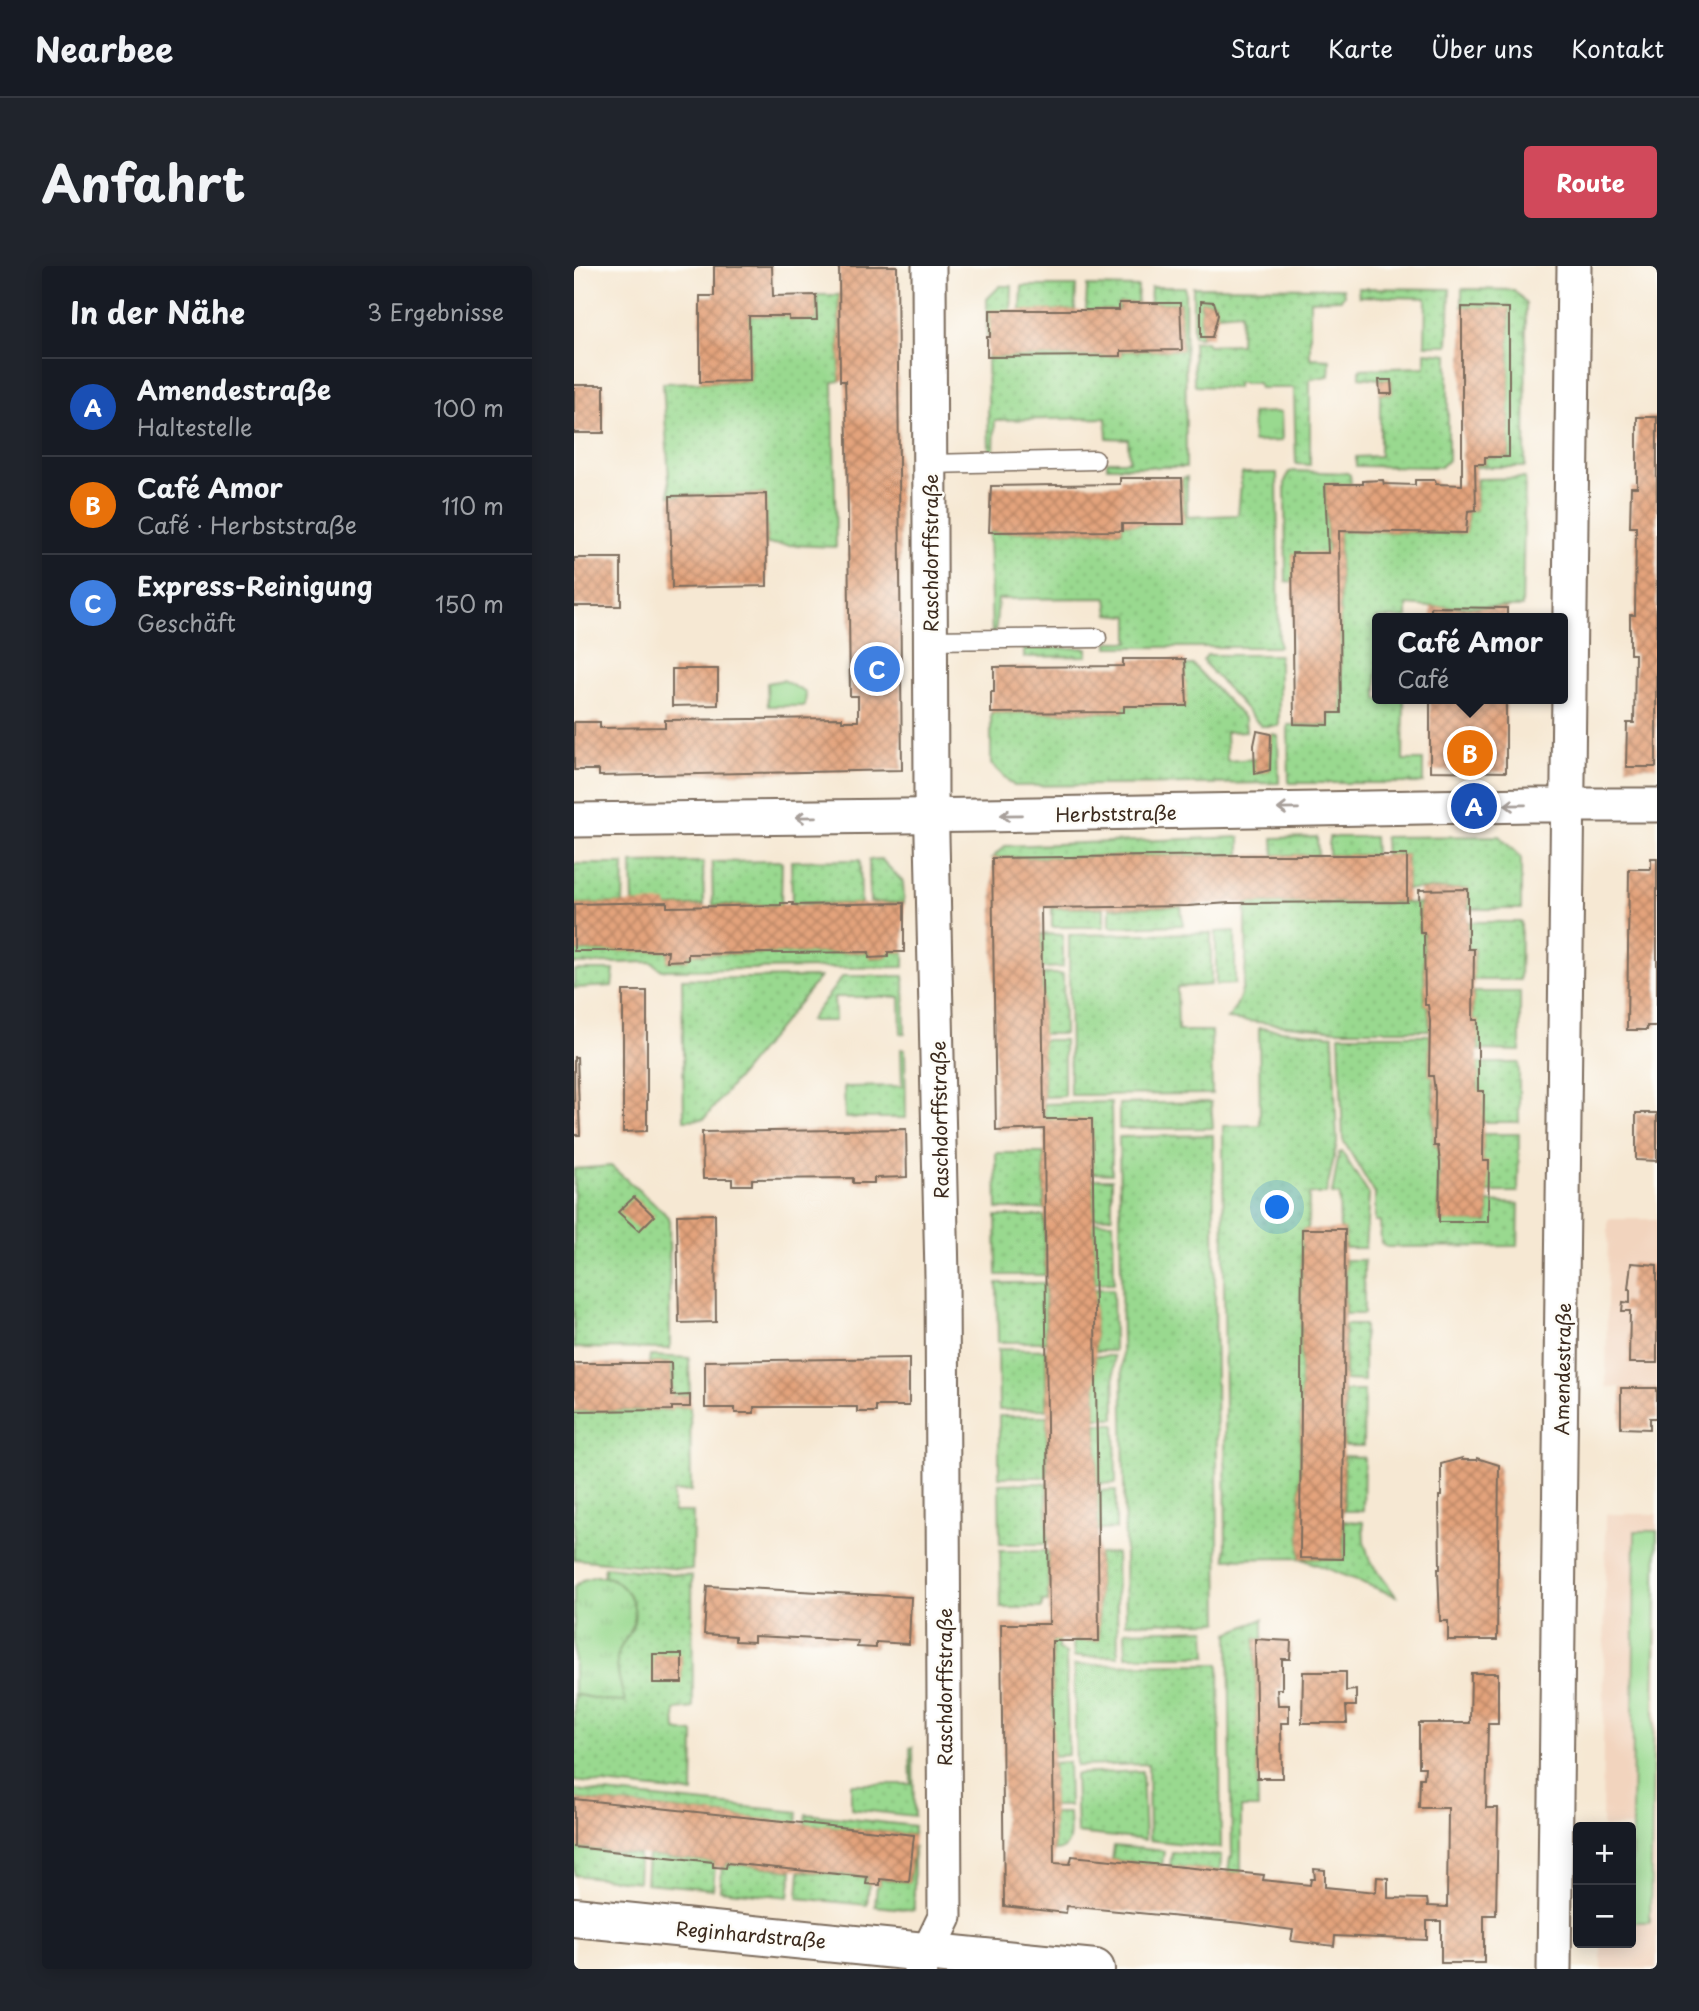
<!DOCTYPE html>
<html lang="de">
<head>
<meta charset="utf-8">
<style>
	body { margin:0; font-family:"Playpen Sans",sans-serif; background:#20242c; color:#f1f3f6 }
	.controls { position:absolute; right:21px; bottom:21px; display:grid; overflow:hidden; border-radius:7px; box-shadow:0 4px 18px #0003 }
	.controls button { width:63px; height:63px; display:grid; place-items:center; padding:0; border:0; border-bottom:2px solid #363941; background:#171b24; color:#f1f3f6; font:35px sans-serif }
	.you { position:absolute; left:704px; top:942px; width:24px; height:24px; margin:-18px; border:5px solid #fff; border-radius:50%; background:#1a73e8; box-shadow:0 0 0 10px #1a73e833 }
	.badge { display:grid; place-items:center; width:46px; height:46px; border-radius:50%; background:#d1495b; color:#fff; font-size:23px; font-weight:700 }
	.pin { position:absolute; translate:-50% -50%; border:4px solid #fff; box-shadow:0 2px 7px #0006 }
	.popup { position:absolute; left:798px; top:347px; width:196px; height:91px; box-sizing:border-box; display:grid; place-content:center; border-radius:7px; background:#171b24; filter:drop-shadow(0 2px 5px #0005); font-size:23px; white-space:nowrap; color:#9ea1a6 }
	.popup b { font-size:26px; color:#f1f3f6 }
	.popup::after { content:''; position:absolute; left:50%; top:100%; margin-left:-14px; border:14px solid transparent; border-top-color:#171b24 }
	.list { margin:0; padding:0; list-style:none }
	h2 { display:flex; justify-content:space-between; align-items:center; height:91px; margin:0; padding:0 28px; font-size:30px }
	h2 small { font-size:23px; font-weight:400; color:#9ea1a6 }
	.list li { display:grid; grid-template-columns:46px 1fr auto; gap:21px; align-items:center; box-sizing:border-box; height:98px; padding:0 28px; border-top:2px solid #363941 }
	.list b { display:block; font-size:26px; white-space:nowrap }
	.list p { margin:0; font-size:23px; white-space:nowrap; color:#9ea1a6 }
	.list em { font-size:23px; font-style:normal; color:#9ea1a6 }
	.map { position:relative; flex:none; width:1083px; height:1703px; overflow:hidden; border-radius:7px }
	header { display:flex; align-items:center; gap:42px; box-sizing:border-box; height:98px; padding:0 35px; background:#171b24; border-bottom:2px solid #363941 }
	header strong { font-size:33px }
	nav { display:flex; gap:38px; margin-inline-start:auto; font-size:24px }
	.intro { display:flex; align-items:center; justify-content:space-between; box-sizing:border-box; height:168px; padding:0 42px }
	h1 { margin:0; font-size:49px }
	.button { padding:18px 32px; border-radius:7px; background:#d1495b; color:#fff; font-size:24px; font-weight:700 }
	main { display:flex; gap:42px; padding:0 42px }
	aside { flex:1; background:#171b24; border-radius:7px; box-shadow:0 4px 18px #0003 }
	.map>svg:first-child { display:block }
</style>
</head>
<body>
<header>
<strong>Nearbee</strong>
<nav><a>Start</a><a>Karte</a><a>Über uns</a><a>Kontakt</a></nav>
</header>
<div class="intro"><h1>Anfahrt</h1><a class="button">Route</a></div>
<main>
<aside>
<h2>In der Nähe<small>3 Ergebnisse</small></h2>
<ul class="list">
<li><span class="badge" style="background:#1a4fb4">A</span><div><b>Amendestraße</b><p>Haltestelle</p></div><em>100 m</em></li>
<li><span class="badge" style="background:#e8710a">B</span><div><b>Café Amor</b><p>Café · Herbststraße</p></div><em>110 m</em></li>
<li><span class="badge" style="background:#3f7fe0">C</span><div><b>Express-Reinigung</b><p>Geschäft</p></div><em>150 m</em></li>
</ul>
</aside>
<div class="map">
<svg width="1083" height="1703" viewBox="0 0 1083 1703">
	<defs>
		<pattern id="grass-dots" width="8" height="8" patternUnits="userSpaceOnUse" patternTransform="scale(1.75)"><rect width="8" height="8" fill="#99d98f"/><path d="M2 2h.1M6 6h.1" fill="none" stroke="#85ba7b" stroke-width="1.8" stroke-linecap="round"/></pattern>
		<pattern id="park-tufts" width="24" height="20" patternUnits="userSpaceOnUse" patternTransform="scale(1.75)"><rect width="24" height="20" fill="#99d98f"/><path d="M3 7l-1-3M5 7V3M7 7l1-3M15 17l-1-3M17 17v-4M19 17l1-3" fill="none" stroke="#85ba7b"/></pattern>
		<pattern id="building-cross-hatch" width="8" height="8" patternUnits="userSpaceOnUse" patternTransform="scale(1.75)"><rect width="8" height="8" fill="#e3a37c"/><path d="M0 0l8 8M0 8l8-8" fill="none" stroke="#b98565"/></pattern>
	</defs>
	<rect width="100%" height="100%" fill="#fdfcf7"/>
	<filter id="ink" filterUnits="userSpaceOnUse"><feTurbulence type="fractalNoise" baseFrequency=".0143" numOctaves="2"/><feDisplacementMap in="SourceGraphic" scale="14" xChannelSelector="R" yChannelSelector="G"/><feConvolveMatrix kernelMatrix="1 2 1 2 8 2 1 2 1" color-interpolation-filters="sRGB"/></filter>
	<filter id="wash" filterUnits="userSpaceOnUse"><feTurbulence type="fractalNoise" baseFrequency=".00686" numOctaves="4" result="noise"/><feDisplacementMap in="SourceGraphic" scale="28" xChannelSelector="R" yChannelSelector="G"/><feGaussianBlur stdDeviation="1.57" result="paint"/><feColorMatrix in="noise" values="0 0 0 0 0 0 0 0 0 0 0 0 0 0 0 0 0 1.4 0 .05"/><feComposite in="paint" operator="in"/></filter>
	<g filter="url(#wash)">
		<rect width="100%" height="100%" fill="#f6e8d3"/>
		<g fill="#f2d4be">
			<path d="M 1034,953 L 1083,953 L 1083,1122 L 1032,1121 Z"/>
			<path d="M 1032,1248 L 1083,1248 L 1083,1703 L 1027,1703 L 1027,1677 L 1057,1677 L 1057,1561 L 1028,1561 Z"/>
		</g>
		<g fill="url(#grass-dots)" stroke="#6a8256" stroke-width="2">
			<path d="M 426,20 L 438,20 L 437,45 L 416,71 L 413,71 L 413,33 Z"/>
			<path d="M 448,20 L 502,20 L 501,44 L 447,45 Z"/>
			<path d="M 513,20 L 564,21 L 563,37 L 545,37 L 545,44 L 512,44 Z"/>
			<path d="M 577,21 L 611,21 L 612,201 L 533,201 L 533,195 L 555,195 L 554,173 L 533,172 L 532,152 L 421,154 L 420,185 L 415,185 L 413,91 L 547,90 L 547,85 L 608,84 L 606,37 L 576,37 Z"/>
			<path d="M 619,21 L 769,22 L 770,29 L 767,33 L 736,34 L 736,92 L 756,93 L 755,110 L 736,113 L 736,199 L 722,198 L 720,122 L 686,122 L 684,117 L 663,117 L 663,122 L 622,120 L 620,115 L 619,76 L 631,75 L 634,79 L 666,78 L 667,46 L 643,48 L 640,36 L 627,35 L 627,71 L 619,70 Z"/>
			<path d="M 784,22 L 876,23 L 874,79 L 851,79 L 852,32 L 785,30 Z"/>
			<path d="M 888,23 L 940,24 L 952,37 L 951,201 L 901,201 L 901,198 L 911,198 L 911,191 L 935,191 L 935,43 L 888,41 Z"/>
			<path d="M 242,29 L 265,29 L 266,115 L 259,116 L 262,281 L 193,278 L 191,228 L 96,230 L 89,117 L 176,115 L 175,50 L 215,50 L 216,54 L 242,54 Z"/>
			<path d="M 851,86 L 874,88 L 874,194 L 867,201 L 782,200 L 782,191 L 806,190 L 806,128 L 818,127 L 817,114 L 786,111 L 786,103 L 851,101 Z"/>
			<path d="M 720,205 L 773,207 L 776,209 L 777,218 L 751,218 L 754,287 L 718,316 L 712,316 L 711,216 L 715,206 Z"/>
			<path d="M 668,207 L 703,207 L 705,381 L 534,381 L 534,376 L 555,376 L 555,350 L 535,348 L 533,332 L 424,333 L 422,361 L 418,371 L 415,266 L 548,265 L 548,258 L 610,258 L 608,212 L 613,211 L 613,251 L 664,249 Z"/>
			<path d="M 951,212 L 948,341 L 857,341 L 833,339 L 833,352 L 803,352 L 803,433 L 830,433 L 829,494 L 849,494 L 849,517 L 715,517 L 714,459 L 755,459 L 755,447 L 767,446 L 765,265 L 892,267 L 894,245 L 902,244 L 903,213 Z"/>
			<path d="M 450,382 L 513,382 L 513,390 L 450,391 Z"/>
			<path d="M 633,389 L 705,389 L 705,460 L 687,460 L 632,399 L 629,395 Z"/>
			<path d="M 610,399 L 619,399 L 671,453 L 672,465 L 652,466 L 653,495 L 680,493 L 682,507 L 696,504 L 697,468 L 704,469 L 705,517 L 440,520 L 417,498 L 417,447 L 549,446 L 550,440 L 612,440 Z"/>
			<path d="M 925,570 L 947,592 L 947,643 L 895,643 L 894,623 L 833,623 L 833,589 L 811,589 L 810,571 Z"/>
			<path d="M 666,571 L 666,589 L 418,592 L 431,580 Z"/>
			<path d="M 743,571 L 744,589 L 700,589 L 699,572 Z"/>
			<path d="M 755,571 L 800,571 L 801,589 L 755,589 Z"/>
			<path d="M 307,593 L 329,616 L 330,637 L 296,636 L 295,594 Z"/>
			<path d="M 286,594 L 287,636 L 285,638 L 218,637 L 217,595 Z"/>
			<path d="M 208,595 L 207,639 L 139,639 L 138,596 Z"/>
			<path d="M 129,596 L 130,639 L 93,641 L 59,637 L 58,597 Z"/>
			<path d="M 0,598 L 50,598 L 49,637 L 0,638 Z"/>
			<path d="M 672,637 L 845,637 L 846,667 L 850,667 L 851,738 L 854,739 L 856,764 L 763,764 L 653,753 C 679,725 671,673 672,637 Z"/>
			<path d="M 607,640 L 609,659 L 536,661 L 536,642 Z"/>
			<rect x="478" y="642" width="52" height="19"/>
			<path d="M 894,656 L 947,656 L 946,714 L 899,714 L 900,683 L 894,683 Z"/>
			<path d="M 661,665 L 661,718 L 642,719 L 642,666 Z"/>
			<path d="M 637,667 L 637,719 L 603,721 L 604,765 L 637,765 L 638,828 L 496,829 L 495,669 Z"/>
			<path d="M 467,668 L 489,669 L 489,701 L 467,702 Z"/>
			<path d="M 0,685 L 94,685 L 94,695 L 113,694 L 114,688 L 295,686 L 296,692 L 313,691 L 314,686 L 330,686 L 330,701 L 88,704 L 77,696 L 0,698 Z"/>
			<path d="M 0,704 L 40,704 L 38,720 L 0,722 Z"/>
			<path d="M 468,708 L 489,708 L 490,768 L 468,768 Z"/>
			<path d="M 269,710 L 330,710 L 331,768 L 327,768 L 326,731 L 260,731 L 261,755 L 235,755 Z"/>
			<path d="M 246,711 L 130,853 L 110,854 L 108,713 Z"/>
			<path d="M 899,726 L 946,726 L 946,785 L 904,784 L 904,755 L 899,754 Z"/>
			<path d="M 685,762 L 759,769 L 763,877 L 752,928 L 735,928 L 734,963 L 728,964 L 726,1292 L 769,1293 L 770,1255 L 789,1256 L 790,1275 L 796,1295 L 822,1330 L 726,1292 L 652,1293 L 649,860 L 686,859 Z"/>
			<path d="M 765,769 L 856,769 L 855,809 L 859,810 L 860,880 L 864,880 L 865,955 L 914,956 L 914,936 L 945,938 L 944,980 L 813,981 L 807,977 L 806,955 L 801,955 L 801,928 L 769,874 Z"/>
			<path d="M 468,774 L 490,774 L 490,830 L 470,831 Z"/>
			<path d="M 327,783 L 331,783 L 332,852 L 271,852 L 270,821 L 328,820 Z"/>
			<path d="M 903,797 L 945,797 L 945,856 L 908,856 L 904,825 Z"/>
			<path d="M 537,836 L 538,908 L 519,907 L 470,853 L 470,838 Z"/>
			<path d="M 637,836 L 639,862 L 545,863 L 545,838 Z"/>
			<path d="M 909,868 L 945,868 L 944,926 L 914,926 L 909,895 Z"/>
			<path d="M 639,869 L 645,1356 L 552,1357 L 545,871 Z"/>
			<path d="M 768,886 L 795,929 L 791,982 L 771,982 L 771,964 L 766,963 L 765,929 L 758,928 L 765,887 Z"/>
			<path d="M 422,887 L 470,887 L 470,943 L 423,943 Z"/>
			<path d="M 37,900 L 95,951 L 96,1083 L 0,1082 L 0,903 Z"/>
			<path d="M 519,913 L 538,913 L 538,950 L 519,952 Z"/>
			<path d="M 422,950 L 470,950 L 471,1009 L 423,1009 Z"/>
			<path d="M 519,956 L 539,956 L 540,1017 L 520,1017 Z"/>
			<rect x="771" y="994" width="19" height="54"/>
			<path d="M 423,1017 L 471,1017 L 472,1076 L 424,1076 Z"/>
			<path d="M 520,1023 L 539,1023 L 540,1085 L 521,1085 Z"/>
			<path d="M 771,1059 L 790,1059 L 790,1115 L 771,1114 Z"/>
			<path d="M 424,1083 L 472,1084 L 472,1143 L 425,1144 Z"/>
			<path d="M 76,1090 L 115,1092 L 116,1129 L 98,1130 L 97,1097 L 75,1097 Z"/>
			<path d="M 521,1090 L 540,1090 L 541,1152 L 522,1152 Z"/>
			<path d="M 771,1125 L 790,1125 L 789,1180 L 770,1180 Z"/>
			<path d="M 98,1141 L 116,1141 L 117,1225 L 99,1226 L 99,1246 L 119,1246 L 118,1304 L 0,1293 L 0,1145 L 97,1144 Z"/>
			<rect x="425" y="1150" width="48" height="61"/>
			<path d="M 523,1158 L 541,1158 L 542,1217 L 523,1218 Z"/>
			<path d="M 770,1190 L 790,1191 L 789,1245 L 770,1245 Z"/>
			<path d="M 473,1217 L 474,1278 L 426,1278 L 425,1218 Z"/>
			<path d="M 542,1224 L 542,1263 L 524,1264 L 523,1225 Z"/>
			<path d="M 426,1285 L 474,1285 L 474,1336 L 468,1335 L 468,1342 L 427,1342 Z"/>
			<path d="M 542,1287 L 544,1390 L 500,1391 L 499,1375 L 525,1375 L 524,1288 Z"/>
			<path d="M 31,1301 L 118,1310 L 119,1442 L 101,1444 L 102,1465 L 120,1467 L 119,1527 L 0,1515 L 0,1428 L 39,1435 C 41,1419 40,1401 44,1386 C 47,1377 54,1371 58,1362 C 65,1340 52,1317 30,1310 Z"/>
			<path d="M 689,1353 L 689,1373 L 681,1373 L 684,1542 L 667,1542 L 667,1607 L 654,1606 L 656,1592 L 658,1591 L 655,1367 Z"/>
			<path d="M 632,1363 L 633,1390 L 552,1390 L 551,1365 Z"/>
			<path d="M 478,1375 L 484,1375 L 484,1383 L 492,1388 L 494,1489 L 478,1490 Z"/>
			<path d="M 645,1398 L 647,1582 L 575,1574 L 574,1498 L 502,1500 L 500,1399 Z"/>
			<path d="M 339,1481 L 340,1550 L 277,1543 L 277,1518 L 337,1518 L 336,1482 Z"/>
			<path d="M 494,1496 L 495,1540 L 479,1540 L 479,1497 Z"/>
			<path d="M 568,1505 L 571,1574 L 503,1567 L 501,1508 Z"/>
			<path d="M 0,1524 L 224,1546 L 223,1557 L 0,1533 Z"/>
			<path d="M 479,1547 L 495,1547 C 495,1562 501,1585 480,1585 Z"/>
			<path d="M 232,1548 L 340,1560 L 339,1569 L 231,1558 Z"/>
			<path d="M 340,1580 L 340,1644 L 301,1640 L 303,1618 L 306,1618 L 306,1613 L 335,1616 Z"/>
			<path d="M 540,1580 L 590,1585 L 588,1599 L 538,1594 Z"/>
			<path d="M 0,1581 L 65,1589 L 64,1616 L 0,1609 Z"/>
			<path d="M 598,1586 L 647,1590 L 646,1605 L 596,1600 Z"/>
			<path d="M 74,1589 L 139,1596 L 139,1601 L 141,1601 L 139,1623 L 72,1617 Z"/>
			<path d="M 153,1597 L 218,1604 L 215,1631 L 146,1624 L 148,1601 L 152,1601 Z"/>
			<path d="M 226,1605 L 293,1611 L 292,1617 L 295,1618 L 293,1639 L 224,1632 Z"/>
		</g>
		<g fill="url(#park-tufts)" stroke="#6a8256" stroke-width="2">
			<path d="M 707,146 L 708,175 L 679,176 L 678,147 Z"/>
			<path d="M 22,1310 C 47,1310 66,1335 59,1359 C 55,1372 44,1379 43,1393 C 42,1406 48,1423 51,1436 L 33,1435 L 0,1428 L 0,1321 L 9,1314 Z"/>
		</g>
		<g fill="#99d98f" stroke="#6a8256" stroke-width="2">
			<path d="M 209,414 L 232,427 L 231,440 L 194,440 L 193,417 Z"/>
			<path d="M 1061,1265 L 1083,1265 L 1076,1656 L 1057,1656 Z"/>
		</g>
		<g id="blocks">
			<g fill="url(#building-cross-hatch)">
				<path d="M 140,0 L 198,0 L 199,30 L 242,29 L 243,54 L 215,54 L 215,50 L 175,50 L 176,115 L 126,116 L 126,30 L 140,30 Z"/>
				<path d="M 265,0 L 323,0 L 328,504 L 25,510 L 25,504 L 0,504 L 0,456 L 26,456 L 26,462 L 91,461 L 91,454 L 268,452 L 268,455 L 284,455 L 284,430 L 276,430 L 273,172 L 271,115 L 266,115 Z"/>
				<path d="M 627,35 L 640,36 L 644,49 L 638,71 L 627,71 Z"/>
				<path d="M 545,37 L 606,37 L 608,84 L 547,85 L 547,90 L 413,91 L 413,71 L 416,71 L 416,44 L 545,44 Z"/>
				<path d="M 888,41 L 935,42 L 935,191 L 911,191 L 911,198 L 901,198 L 902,244 L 894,245 L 892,267 L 765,265 L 767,447 L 755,447 L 755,459 L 720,458 L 718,287 L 754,287 L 751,218 L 789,218 L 789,215 L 809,214 L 810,218 L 841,219 L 841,214 L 861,214 L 862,218 L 888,219 Z"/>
				<path d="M 805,114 L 817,114 L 818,128 L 806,128 Z"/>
				<rect x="0" y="119" width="30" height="48"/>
				<path d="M 1063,151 L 1083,151 L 1082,501 L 1052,501 L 1053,457 L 1060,457 L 1061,388 L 1056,388 L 1056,349 L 1061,349 L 1062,261 L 1056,261 L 1057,221 L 1063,221 Z"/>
				<path d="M 546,212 L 608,212 L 610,258 L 548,258 L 548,265 L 415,266 L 417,220 L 546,218 Z"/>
				<path d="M 192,228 L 193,320 L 98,322 L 96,230 Z"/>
				<rect x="0" y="292" width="47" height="48"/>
				<path d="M 857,341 L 933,342 L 933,352 L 857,352 Z"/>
				<path d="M 549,393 L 611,393 L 613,440 L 550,440 L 550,446 L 417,447 L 417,426 L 420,426 L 420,401 L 549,400 Z"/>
				<path d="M 98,403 L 144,403 L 144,439 L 98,440 Z"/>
				<path d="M 856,433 L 932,433 L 932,506 L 856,505 Z"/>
				<path d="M 683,465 L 697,468 L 696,504 L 681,508 L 680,479 Z"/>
				<path d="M 666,589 L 833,589 L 833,636 L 655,637 L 614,640 L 467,642 L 470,853 L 518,853 L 523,1181 L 525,1375 L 478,1375 L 480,1597 L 496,1598 L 498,1590 L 690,1609 L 689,1614 L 736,1619 L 737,1613 L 741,1613 L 740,1603 L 751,1604 L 751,1621 L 802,1626 L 803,1611 L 814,1612 L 814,1632 L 853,1633 L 854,1640 L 873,1641 L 874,1542 L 845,1542 L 846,1512 L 850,1512 L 851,1501 L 845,1501 L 845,1457 L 896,1457 L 897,1407 L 924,1407 L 924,1458 L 914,1458 L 912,1542 L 924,1542 L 922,1649 L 910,1649 L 910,1697 L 867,1697 L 867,1655 L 853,1655 L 853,1674 L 761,1670 L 760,1680 L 717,1675 L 719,1664 L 668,1657 L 493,1640 L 492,1647 L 430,1640 L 427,1358 L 475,1358 L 470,863 L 422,865 L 418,592 Z"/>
				<path d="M 1077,592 L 1083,592 L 1083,760 L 1073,760 L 1073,764 L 1053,764 L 1055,603 L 1077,603 Z"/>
				<path d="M 894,623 L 894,683 L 900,683 L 899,754 L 904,754 L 904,825 L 910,825 L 909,895 L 915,895 L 914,956 L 865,956 L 866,897 L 864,880 L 860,880 L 861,826 L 859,810 L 855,810 L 856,755 L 854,739 L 851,739 L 850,667 L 846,667 L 845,624 Z"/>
				<path d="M 93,636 L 93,641 L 207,639 L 207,637 L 219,637 L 219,639 L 330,637 L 330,686 L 314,686 L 314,691 L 295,692 L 295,686 L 114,688 L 114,694 L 93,695 L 94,685 L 0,685 L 0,638 Z"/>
				<path d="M 49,725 L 73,725 L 73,865 L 49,866 Z"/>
				<path d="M 0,791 L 3,791 L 6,869 L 0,869 Z"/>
				<path d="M 1062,847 L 1083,847 L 1083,895 L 1062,894 Z"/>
				<path d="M 332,863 L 333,911 L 300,912 L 300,917 L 279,917 L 279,912 L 178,913 L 178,919 L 158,919 L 158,913 L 129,913 L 128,866 Z"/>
				<path d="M 60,931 L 80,950 L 65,965 L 44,946 Z"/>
				<path d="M 141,948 L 142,1056 L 105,1057 L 103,949 Z"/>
				<path d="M 728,963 L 771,963 L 769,1293 L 726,1292 Z"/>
				<path d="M 1057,997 L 1083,999 L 1083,1097 L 1055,1097 L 1056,1045 L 1048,1045 L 1049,1036 L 1056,1037 L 1056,1023 L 1054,1023 Z"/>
				<path d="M 335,1092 L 335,1140 L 302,1140 L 302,1146 L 283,1146 L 283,1141 L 180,1141 L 180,1147 L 161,1147 L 161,1142 L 131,1142 L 131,1095 Z"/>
				<path d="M 0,1097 L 97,1097 L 98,1130 L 116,1129 L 116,1141 L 98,1141 L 98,1144 L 0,1145 Z"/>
				<path d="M 1047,1122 L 1083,1122 L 1083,1152 L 1076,1152 L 1076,1163 L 1047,1162 Z"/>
				<path d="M 888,1192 L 888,1194 L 903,1194 L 903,1192 L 925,1199 L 923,1374 L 874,1374 L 874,1355 L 866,1355 L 864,1303 L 866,1303 L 865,1230 L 867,1230 L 867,1198 Z"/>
				<path d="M 133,1320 L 337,1331 L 335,1378 L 302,1376 L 302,1382 L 283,1381 L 284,1375 L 180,1370 L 180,1376 L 161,1375 L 161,1370 L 130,1368 Z"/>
				<path d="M 681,1373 L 717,1375 L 716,1393 L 708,1393 L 708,1423 L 703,1423 L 704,1439 L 715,1439 L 715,1457 L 707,1457 L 708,1512 L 683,1512 Z"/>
				<rect x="79" y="1388" width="29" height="29"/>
				<path d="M 729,1406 L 772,1406 L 772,1425 L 782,1424 L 782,1440 L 772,1440 L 773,1457 L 728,1457 Z"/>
				<path d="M 0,1533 L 340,1569 L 335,1616 L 306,1613 L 306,1619 L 292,1618 L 293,1611 L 153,1597 L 152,1602 L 141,1601 L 139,1601 L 139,1596 L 0,1581 Z"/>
			</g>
		</g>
	</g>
	<g filter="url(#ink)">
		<use href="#blocks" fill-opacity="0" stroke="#7c6c5d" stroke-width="2"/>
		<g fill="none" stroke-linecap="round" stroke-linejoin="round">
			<g stroke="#7c6c5d" stroke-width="21">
				<g id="service">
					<path d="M 355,198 L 521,194"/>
					<path d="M 356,374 L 523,372"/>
				</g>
			</g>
			<g stroke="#7c6c5d" stroke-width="37">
				<g id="minor">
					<path d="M 0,554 L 409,549 L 957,539 L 1083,539"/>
					<path d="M 346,1703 L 371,1651 L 368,1010 L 357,527 L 355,0"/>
					<path d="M 980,1703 L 1000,0"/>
				</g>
			</g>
			<g stroke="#7c6c5d" stroke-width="42">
				<path id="tertiary" d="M 0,1651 L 521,1703"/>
			</g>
			<use href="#service" stroke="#fff" stroke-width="18"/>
			<use href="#minor" stroke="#fff" stroke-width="33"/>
			<use href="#tertiary" stroke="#fff" stroke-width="38"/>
		</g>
		<defs><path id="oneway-shaft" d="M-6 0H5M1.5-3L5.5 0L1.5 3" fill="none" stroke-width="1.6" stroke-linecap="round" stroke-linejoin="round" transform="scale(1.75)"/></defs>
		<g stroke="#a79f9a">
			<use href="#oneway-shaft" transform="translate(941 539) rotate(179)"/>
			<use href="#oneway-shaft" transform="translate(714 543) rotate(179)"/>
			<use href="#oneway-shaft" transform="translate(437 549) rotate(179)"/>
			<use href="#oneway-shaft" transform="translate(232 551) rotate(179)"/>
		</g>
	</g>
	<g text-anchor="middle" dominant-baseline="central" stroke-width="5" stroke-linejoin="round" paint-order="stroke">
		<g font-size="19" fill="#3b2a1e" stroke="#fdfcf7">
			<text transform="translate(356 287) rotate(-90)">Raschdorffstraße</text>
			<text transform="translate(542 547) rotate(-1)">Herbststraße</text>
			<text transform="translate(365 854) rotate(-91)">Raschdorffstraße</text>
			<text transform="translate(988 1103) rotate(-89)">Amendestraße</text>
			<text transform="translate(370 1421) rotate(-90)">Raschdorffstraße</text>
			<text transform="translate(177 1668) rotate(5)">Reginhardstraße</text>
		</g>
	</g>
</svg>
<div class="controls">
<button>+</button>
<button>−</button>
</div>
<div class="you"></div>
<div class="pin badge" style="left:900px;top:540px;background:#1a4fb4">A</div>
<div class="pin badge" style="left:896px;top:487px;background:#e8710a">B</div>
<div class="popup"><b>Café Amor</b>Café</div>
<div class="pin badge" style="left:303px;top:403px;background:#3f7fe0">C</div>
</div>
</main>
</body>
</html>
